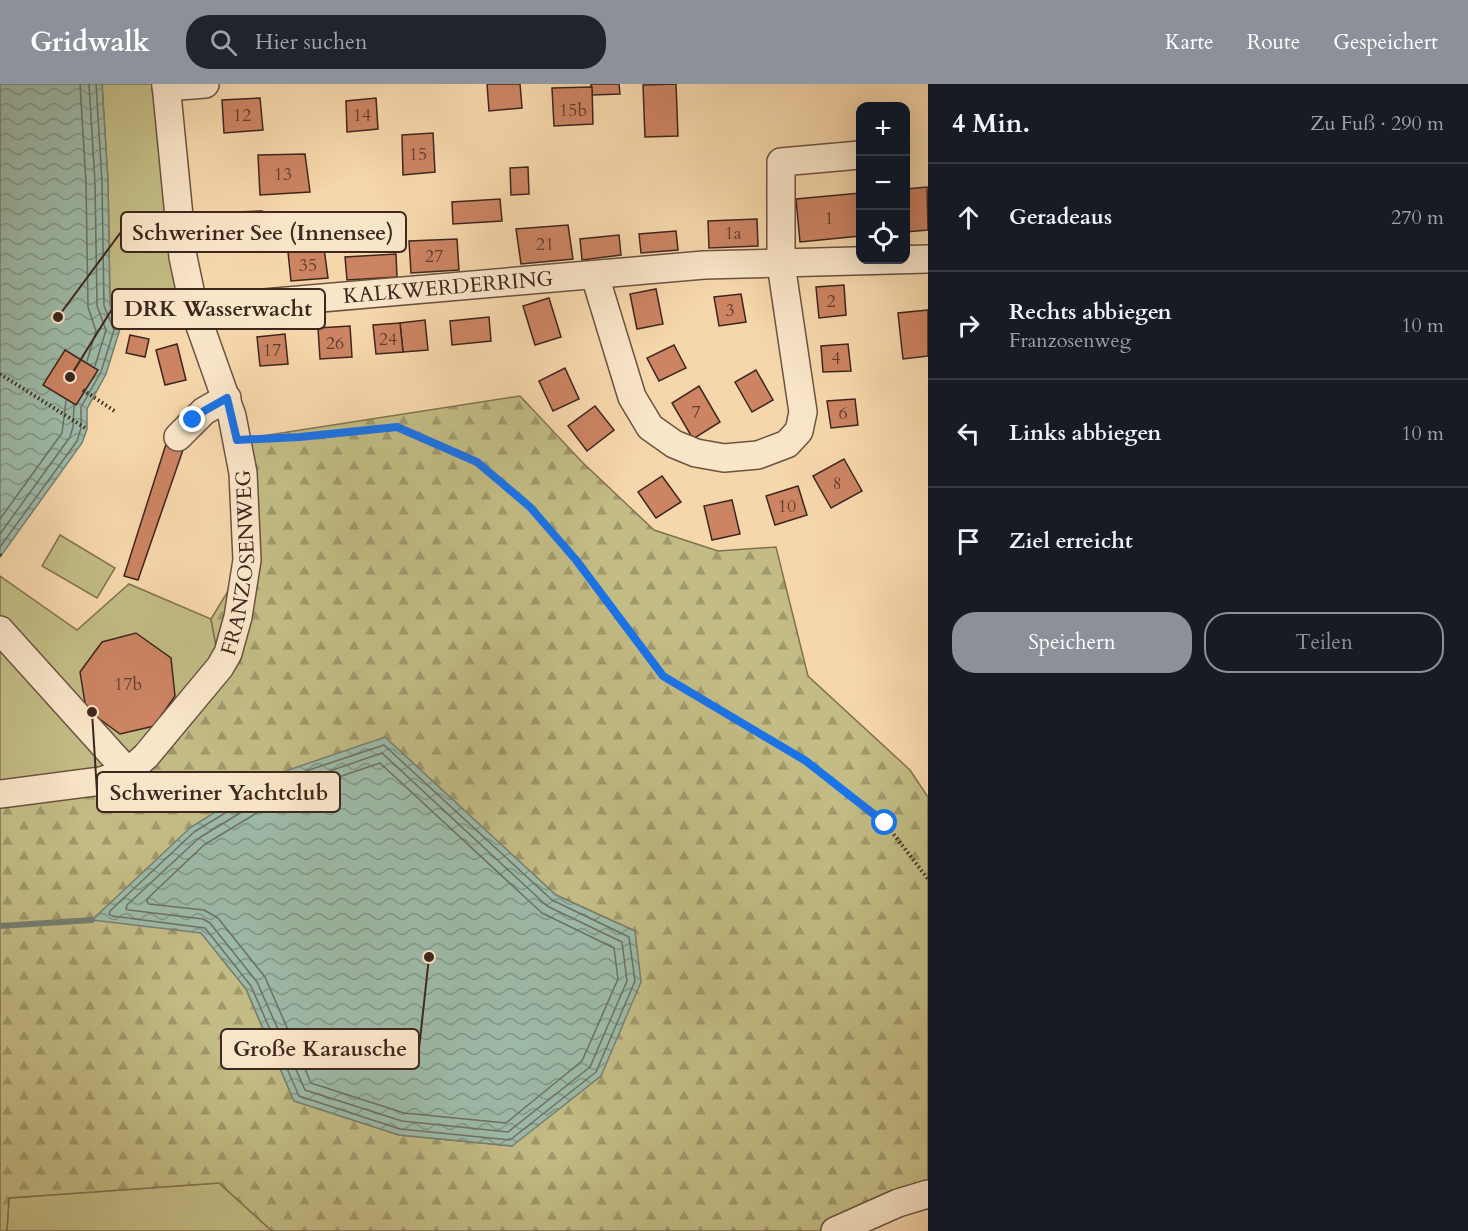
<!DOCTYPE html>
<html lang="de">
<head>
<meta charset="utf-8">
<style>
	body { margin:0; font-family:Cardo,serif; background:#20242c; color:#f1f3f6 }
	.controls { position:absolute; right:18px; top:18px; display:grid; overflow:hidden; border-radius:12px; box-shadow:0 6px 24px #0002 }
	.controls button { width:54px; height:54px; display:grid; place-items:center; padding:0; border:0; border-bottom:2px solid #363941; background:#171b24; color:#f1f3f6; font:30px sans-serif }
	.stop { position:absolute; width:18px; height:18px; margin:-14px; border:4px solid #1a73e8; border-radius:50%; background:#fff }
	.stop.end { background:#1a73e8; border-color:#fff; box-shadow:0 2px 6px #0008 }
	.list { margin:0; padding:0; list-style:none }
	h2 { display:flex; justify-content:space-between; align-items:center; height:78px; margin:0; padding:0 24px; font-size:26px }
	h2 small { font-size:20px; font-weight:400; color:#9ea1a6 }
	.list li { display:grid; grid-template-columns:39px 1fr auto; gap:18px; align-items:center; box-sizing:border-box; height:108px; padding:0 24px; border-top:2px solid #363941 }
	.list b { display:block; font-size:22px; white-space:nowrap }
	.list p { margin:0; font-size:20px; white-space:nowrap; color:#9ea1a6 }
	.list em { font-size:20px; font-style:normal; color:#9ea1a6 }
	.actions { display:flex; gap:12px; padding:18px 24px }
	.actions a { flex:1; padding:14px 0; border:2px solid #8c9099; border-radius:24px; text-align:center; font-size:21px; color:#8c9099 }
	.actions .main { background:#8c9099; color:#fff }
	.icon { flex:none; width:33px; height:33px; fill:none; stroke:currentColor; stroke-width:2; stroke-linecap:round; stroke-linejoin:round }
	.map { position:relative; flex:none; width:928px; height:1147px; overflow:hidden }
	header { display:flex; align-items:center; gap:36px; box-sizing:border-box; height:84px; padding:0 30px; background:#8c9099; color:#fff }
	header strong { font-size:28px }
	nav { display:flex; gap:33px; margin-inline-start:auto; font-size:21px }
	.search { width:420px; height:54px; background:#20242c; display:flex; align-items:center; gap:15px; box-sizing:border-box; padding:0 21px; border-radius:24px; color:#9ea1a6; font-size:22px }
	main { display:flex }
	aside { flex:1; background:#171b24 }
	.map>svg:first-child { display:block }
</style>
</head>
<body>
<header>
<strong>Gridwalk</strong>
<div class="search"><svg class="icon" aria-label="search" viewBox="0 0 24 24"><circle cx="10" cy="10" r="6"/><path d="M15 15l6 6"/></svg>Hier suchen</div>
<nav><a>Karte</a><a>Route</a><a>Gespeichert</a></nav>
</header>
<main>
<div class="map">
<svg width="928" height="1147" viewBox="0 0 928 1147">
	<defs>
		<pattern id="forest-firs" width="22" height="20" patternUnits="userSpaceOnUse" patternTransform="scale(1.5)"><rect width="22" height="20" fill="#c3bc84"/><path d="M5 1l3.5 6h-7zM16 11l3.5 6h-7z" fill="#a0996b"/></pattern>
		<pattern id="water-waves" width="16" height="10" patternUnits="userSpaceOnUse" patternTransform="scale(1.5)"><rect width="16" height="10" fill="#9dbaa8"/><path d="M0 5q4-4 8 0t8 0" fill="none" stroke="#819788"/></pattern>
	</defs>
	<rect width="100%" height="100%" fill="#f6d7ab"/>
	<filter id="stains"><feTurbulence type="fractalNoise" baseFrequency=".00333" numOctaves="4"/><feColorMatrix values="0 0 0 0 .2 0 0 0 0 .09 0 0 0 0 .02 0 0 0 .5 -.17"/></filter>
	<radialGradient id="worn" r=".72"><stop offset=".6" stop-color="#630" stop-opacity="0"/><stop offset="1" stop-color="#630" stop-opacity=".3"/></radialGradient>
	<g fill="#c3bc84" stroke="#807251" stroke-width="1.5">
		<path d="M 102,0 L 166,0 L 194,225 L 110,221 L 108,98 Z"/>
		<path d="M 60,451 L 115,484 L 97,514 L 42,482 Z"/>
		<path d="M 0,492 L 77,546 L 129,500 L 211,535 L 220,583 L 146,672 L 0,710 Z"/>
		<path d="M 219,1099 L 272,1147 L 7,1147 L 9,1114 Z"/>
	</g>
	<path fill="url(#forest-firs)" stroke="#807251" stroke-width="1.5" fill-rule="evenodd" d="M 520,312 L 582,378 L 654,446 L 718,467 L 776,463 L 808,592 L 910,686 L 928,713 L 928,1110 L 835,1147 L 272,1147 L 219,1099 L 9,1114 L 7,1147 L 0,1147 L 0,710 L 101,697 L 220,583 L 211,535 L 247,476 L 237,356 ZM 503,764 L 556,811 L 635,847 L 512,1062 L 399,1051 L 294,1017 L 246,905 L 201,848 L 92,835 Z"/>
	<g fill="url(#water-waves)" stroke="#777f71" stroke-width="1.5">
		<path d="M 0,0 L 102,0 L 108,98 L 110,221 L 120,245 L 106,290 L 87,325 L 87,345 L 82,359 L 0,473 Z"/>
		<path d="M 385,653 L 556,811 L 635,847 L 641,898 L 601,992 L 512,1062 L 399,1051 L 294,1017 L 246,905 L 201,849 L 92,836 L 191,743 L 277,690 Z"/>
	</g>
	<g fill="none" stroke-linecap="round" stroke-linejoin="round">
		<g stroke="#6d7063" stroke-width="1.5">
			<path d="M 80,0 L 86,99 L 88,223 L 96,247 L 87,277"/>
			<path d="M 89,0 L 95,99 L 97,222 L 106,246 L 95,282"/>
			<path d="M 0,435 L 62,349 L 66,317"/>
			<path d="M 0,450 L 70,353 L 73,343 L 74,321"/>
			<path d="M 0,463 L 77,357 L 81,344 L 81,323 L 101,288 L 114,246 L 104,222 L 102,98 L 96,0"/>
			<path d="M 384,661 L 552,816 L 629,853 L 635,897 L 596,988 L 510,1056 L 400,1045 L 299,1012 L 251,902 L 205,844 L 112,832 L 109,830 L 110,827 L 194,748 L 279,696 Z"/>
			<path d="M 382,669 L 547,822 L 622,858 L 627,897 L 590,983 L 508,1048 L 402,1037 L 305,1006 L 257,898 L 210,839 L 203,835 L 129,826 L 126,825 L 127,821 L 199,754 L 283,703 Z"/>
			<path d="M 380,679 L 542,829 L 614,864 L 618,895 L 582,977 L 506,1039 L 404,1029 L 311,999 L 265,893 L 218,834 L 204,826 L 149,820 L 147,818 L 147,815 L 204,761 L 286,711 Z"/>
		</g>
		<path stroke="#777f71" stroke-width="6" d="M 0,842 L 92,836"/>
	</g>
	<g fill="#cc8463" stroke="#3d271e" stroke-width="1.5">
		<path d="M 487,0 L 520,0 L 522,24 L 489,27 Z"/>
		<path d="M 591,0 L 619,0 L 620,10 L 592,11 Z"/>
		<path d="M 676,0 L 678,52 L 645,53 L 643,1 Z"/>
		<path d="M 592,3 L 593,40 L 554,42 L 552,4 Z"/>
		<path d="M 260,14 L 263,46 L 224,49 L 222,16 Z"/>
		<path d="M 376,14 L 378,45 L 347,48 L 346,17 Z"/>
		<path d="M 433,49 L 435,88 L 403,91 L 402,51 Z"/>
		<path d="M 305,70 L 310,108 L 260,111 L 258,71 Z"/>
		<path d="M 528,83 L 529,110 L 511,111 L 510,84 Z"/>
		<path d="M 927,103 L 928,146 L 906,148 L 906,105 Z"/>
		<path d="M 860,109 L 860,152 L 800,158 L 796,115 Z"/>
		<path d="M 500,115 L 502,137 L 453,140 L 452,118 Z"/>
		<path d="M 262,127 L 265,168 L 239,168 L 236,128 Z"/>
		<path d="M 757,135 L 758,162 L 709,164 L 708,137 Z"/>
		<path d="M 568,141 L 573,175 L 521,180 L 516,145 Z"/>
		<path d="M 676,147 L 678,166 L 641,169 L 639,150 Z"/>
		<path d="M 619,151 L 621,171 L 582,176 L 580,155 Z"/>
		<path d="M 457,155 L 459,186 L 411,189 L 409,157 Z"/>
		<path d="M 324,164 L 328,194 L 291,197 L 288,168 Z"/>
		<path d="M 396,170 L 397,193 L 347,196 L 345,173 Z"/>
		<path d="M 844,201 L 846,231 L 819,234 L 816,203 Z"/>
		<path d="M 656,205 L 663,240 L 637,245 L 630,210 Z"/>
		<path d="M 741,210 L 746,238 L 719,242 L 714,213 Z"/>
		<path d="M 549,214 L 561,253 L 535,261 L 523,222 Z"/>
		<path d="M 928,226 L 928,272 L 903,275 L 898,229 Z"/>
		<path d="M 489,233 L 491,257 L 452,261 L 450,237 Z"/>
		<path d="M 425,236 L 428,266 L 403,268 L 400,239 Z"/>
		<path d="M 400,239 L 403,268 L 376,270 L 373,241 Z"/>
		<path d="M 350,242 L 352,273 L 320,275 L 318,244 Z"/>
		<path d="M 285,250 L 288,280 L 260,282 L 257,253 Z"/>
		<path d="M 130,251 L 149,255 L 145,273 L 126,269 Z"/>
		<path d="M 177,260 L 186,296 L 165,301 L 156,266 Z"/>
		<path d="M 848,260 L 851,287 L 823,288 L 821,262 Z"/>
		<path d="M 674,261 L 686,284 L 659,297 L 647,274 Z"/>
		<path d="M 65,266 L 98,286 L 76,321 L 43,301 Z"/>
		<path d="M 565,284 L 579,315 L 553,327 L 539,297 Z"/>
		<path d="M 756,286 L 773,316 L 752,328 L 735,298 Z"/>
		<path d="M 699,302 L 720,338 L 693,355 L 672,319 Z"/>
		<path d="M 855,315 L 858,341 L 831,344 L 827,317 Z"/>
		<path d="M 595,322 L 614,346 L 587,367 L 568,342 Z"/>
		<path d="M 167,357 L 184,363 L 138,496 L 124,492 Z"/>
		<path d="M 844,375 L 862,407 L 831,424 L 813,392 Z"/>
		<path d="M 662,392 L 681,418 L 656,434 L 638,408 Z"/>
		<path d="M 798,402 L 807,431 L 775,441 L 766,412 Z"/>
		<path d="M 732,416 L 740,450 L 712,456 L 704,422 Z"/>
		<path d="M 136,549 L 171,574 L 175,612 L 154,642 L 120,650 L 86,625 L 80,588 L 102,558 Z"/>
	</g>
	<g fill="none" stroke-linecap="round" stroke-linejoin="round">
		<g stroke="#6b5341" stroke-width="30">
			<g id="minor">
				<path d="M 166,3 L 205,0"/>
				<path d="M 595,192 L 632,313 L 650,343 L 674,360 L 696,369 L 724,374 L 758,371 L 787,360 L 799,347 L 803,328 L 781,180 L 781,78 L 860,71"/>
				<path id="s1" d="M 194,225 L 704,181 L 928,175"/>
				<path d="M 178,353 L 204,327 L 227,314"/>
				<path d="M 0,546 L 128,688"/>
				<path id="s2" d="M 0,710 L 101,697 L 128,688 L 146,672 L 220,583 L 228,569 L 238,533 L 247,476 L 243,389 L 232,332 L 194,225 L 183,173 L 166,0"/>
				<path d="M 835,1147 L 898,1119 L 928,1110"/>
			</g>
		</g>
		<g stroke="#3d271e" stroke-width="4" stroke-dasharray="1.5 3" stroke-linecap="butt">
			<path d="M 0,290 L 87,345"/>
			<path d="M 83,306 L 116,328"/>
			<path d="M 259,355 L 300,353 L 397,343 L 477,377 L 530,423 L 576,476 L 663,592 L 806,677 L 885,739 L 928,795"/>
			<path d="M 0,471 L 1,472"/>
		</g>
		<use href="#minor" stroke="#f9e5c8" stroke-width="27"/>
	</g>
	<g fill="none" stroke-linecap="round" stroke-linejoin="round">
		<path stroke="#1a73e8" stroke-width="8" d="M 193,336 L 204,327 L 227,314 L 237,356 L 300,353 L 397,343 L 477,378 L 530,423 L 576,476 L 663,592 L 806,677 L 885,739"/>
	</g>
	<g text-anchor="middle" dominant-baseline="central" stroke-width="6" stroke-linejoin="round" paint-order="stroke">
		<g font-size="18" fill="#613e2f">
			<text x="573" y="26">15b</text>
			<text x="242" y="31">12</text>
			<text x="362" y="31">14</text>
			<text x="418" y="70">15</text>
			<text x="283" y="90">13</text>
			<text x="829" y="134">1</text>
			<text x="733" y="149">1a</text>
			<text x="545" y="160">21</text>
			<text x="434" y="172">27</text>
			<text x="308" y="181">35</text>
			<text x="831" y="217">2</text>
			<text x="730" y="226">3</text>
			<text x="388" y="255">24</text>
			<text x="335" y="259">26</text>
			<text x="272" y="266">17</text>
			<text x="836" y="274">4</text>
			<text x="696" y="328">7</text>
			<text x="843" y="329">6</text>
			<text x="837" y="399">8</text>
			<text x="787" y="422">10</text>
			<text x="128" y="600">17b</text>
		</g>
		<g font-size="21" fill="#3d271e" stroke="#f9e5c8">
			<text stroke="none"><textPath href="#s1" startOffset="255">KALKWERDERRING</textPath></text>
			<text stroke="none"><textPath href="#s2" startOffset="378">FRANZOSENWEG</textPath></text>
		</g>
	</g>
	<path fill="none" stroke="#3d271e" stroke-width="2" d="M58 233L121 148M70 293L112 225M92 628L97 708M429 873L419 965"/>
	<g fill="#3d271e" stroke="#f9e5c8" stroke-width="2">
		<circle cx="58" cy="233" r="6"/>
		<circle cx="70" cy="293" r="6"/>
		<circle cx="92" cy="628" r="6"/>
		<circle cx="429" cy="873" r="6"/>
	</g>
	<g fill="#f9e5c8" stroke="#3d271e" stroke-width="2">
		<rect x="121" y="128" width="285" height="40" rx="6"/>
		<rect x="112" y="205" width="213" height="40" rx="6"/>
		<rect x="97" y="688" width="243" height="40" rx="6"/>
		<rect x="221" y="945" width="198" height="40" rx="6"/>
	</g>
	<g font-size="22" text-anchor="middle" font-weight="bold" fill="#3d271e">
		<text x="263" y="156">Schweriner See (Innensee)</text>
		<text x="218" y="232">DRK Wasserwacht</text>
		<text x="219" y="716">Schweriner Yachtclub</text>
		<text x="320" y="972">Große Karausche</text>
	</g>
	<rect width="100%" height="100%" filter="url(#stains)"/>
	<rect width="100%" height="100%" fill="url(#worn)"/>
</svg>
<div class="controls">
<button>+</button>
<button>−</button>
<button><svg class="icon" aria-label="locate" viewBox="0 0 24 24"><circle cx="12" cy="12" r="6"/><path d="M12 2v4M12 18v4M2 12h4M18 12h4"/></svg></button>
</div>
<div class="stop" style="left:885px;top:739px"></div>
<div class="stop end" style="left:193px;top:336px"></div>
</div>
<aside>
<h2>4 Min.<small>Zu Fuß · 290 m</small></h2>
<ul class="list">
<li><svg class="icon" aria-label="ahead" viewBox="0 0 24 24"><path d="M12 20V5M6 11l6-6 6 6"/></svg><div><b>Geradeaus</b></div><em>270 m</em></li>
<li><svg class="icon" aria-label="right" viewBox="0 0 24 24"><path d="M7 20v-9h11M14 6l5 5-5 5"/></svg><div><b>Rechts abbiegen</b><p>Franzosenweg</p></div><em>10 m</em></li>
<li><svg class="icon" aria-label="left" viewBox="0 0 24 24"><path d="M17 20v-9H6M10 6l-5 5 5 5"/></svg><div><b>Links abbiegen</b></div><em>10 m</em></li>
<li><svg class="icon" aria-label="arrive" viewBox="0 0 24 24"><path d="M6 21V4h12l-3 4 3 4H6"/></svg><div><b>Ziel erreicht</b></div></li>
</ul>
<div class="actions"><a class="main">Speichern</a><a>Teilen</a></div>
</aside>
</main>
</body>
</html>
